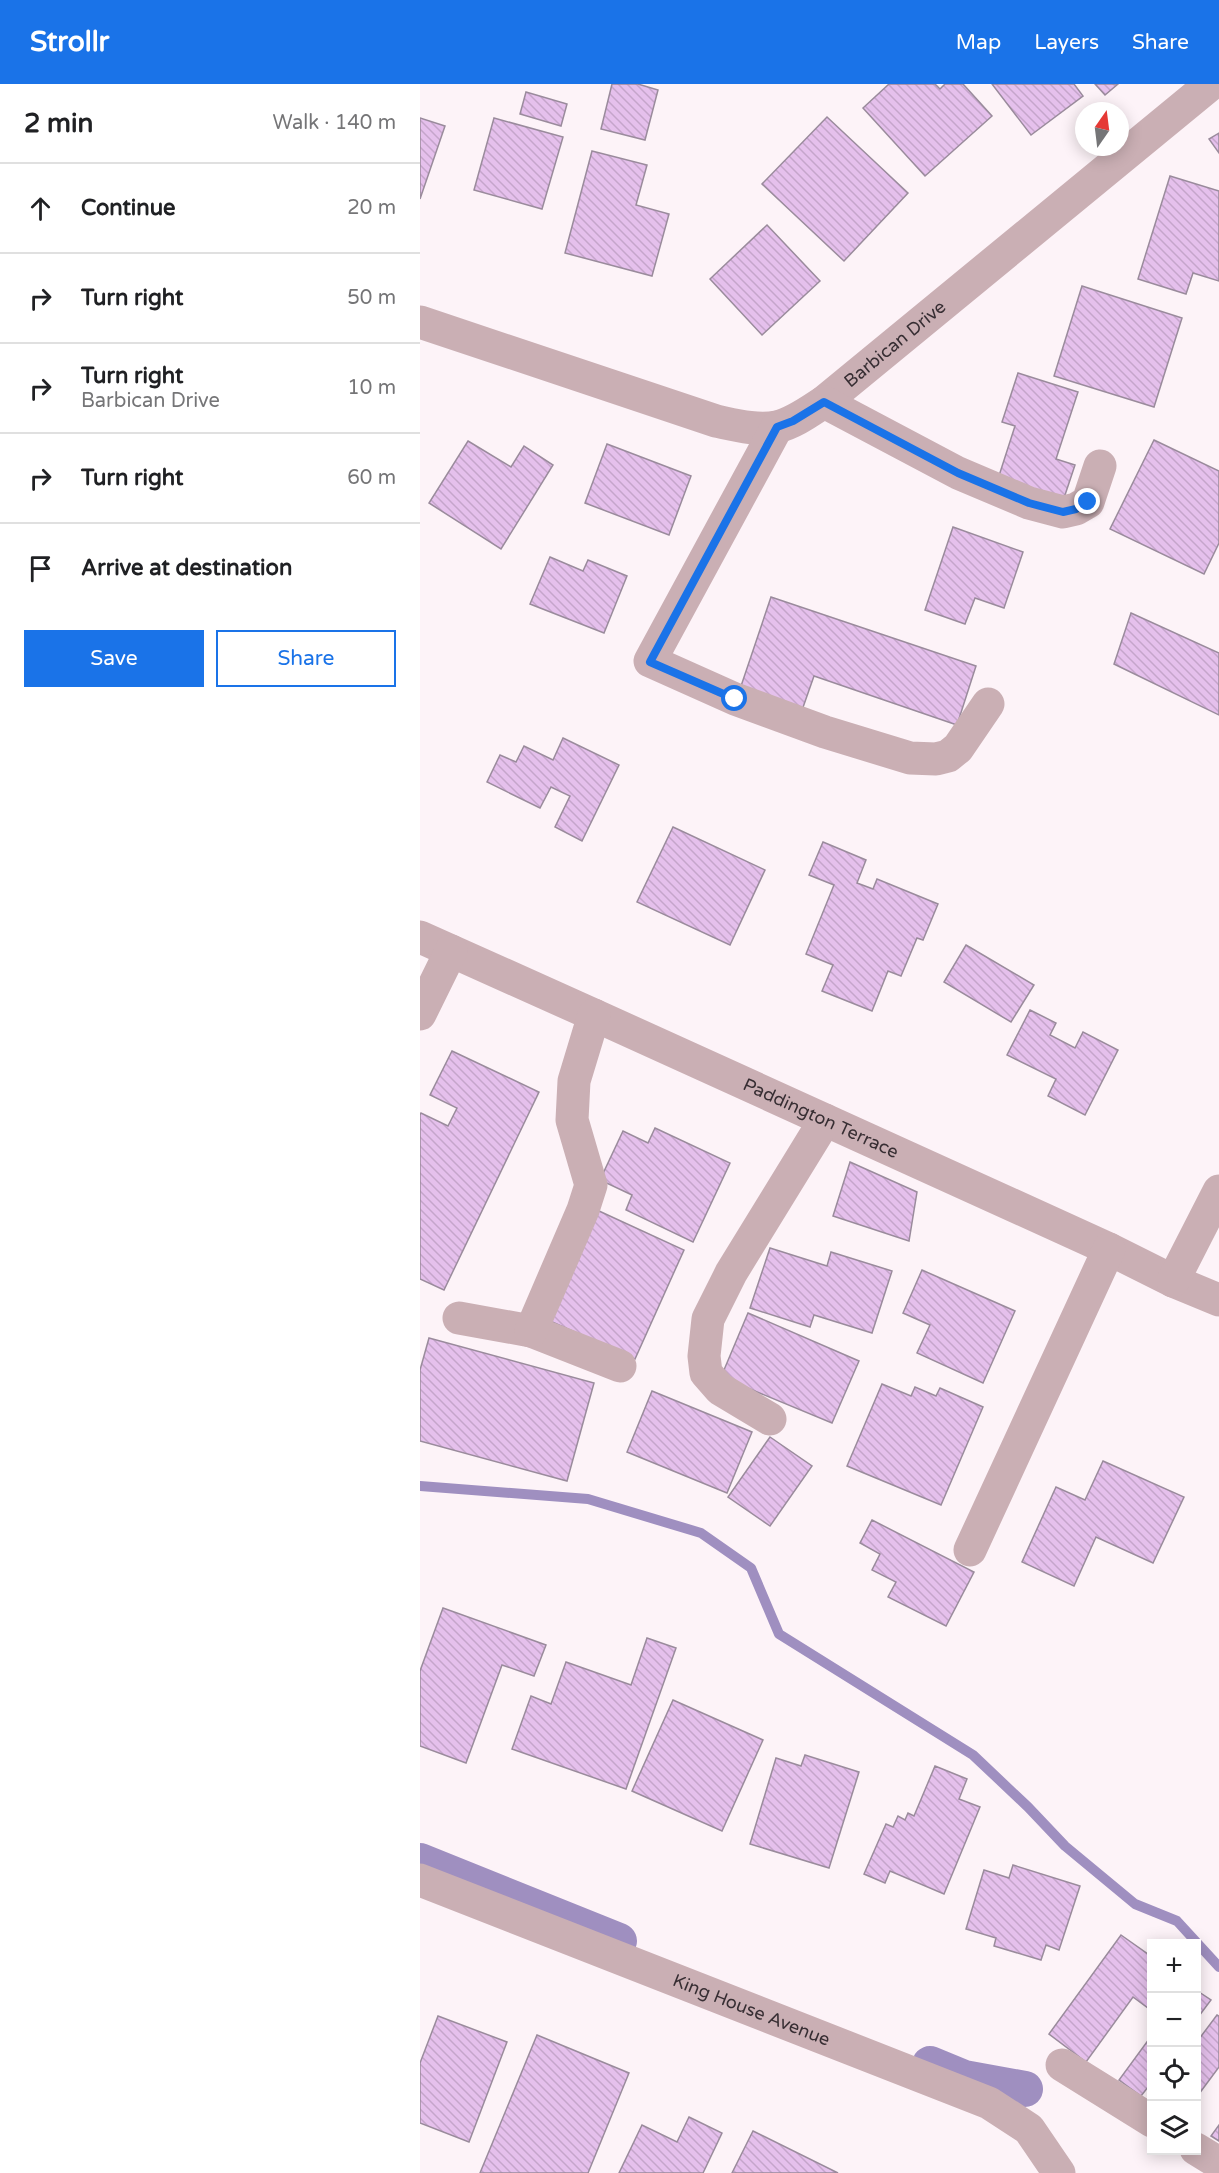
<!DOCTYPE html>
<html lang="en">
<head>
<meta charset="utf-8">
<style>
	body { margin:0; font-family:"Varela Round",sans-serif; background:#f6f6f6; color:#202124 }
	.controls { position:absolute; right:18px; bottom:18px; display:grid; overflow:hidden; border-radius:0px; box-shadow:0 3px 15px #0003 }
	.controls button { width:54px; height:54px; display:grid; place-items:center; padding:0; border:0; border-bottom:2px solid #e0e0e0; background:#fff; color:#202124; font:30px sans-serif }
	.compass { position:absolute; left:655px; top:18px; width:54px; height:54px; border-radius:50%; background:#fff; box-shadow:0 3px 15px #0003; rotate:14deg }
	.stop { position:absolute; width:18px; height:18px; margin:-14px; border:4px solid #1a73e8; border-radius:50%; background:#fff }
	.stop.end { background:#1a73e8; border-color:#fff; box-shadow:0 2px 6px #0008 }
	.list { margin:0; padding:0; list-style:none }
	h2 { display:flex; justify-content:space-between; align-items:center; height:78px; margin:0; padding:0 24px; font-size:26px }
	h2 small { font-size:20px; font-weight:400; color:#757577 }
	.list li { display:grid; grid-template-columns:39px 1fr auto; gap:18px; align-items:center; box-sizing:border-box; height:90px; padding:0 24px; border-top:2px solid #e0e0e0 }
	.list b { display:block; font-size:22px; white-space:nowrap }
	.list p { margin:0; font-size:20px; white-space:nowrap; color:#757577 }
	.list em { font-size:20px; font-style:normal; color:#757577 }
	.actions { display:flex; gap:12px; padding:18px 24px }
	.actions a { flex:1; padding:14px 0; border:2px solid #1a73e8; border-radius:0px; text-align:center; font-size:21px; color:#1a73e8 }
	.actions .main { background:#1a73e8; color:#fff }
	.icon { flex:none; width:33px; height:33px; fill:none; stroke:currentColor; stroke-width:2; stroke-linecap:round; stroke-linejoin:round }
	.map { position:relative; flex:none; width:799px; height:2089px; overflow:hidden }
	header { display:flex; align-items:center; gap:36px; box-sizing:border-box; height:84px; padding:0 30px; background:#1a73e8; color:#fff }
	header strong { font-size:28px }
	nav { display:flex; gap:33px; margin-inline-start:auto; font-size:21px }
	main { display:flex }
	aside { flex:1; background:#fff }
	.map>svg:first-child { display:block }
</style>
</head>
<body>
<header>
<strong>Strollr</strong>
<nav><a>Map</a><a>Layers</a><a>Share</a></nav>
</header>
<main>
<aside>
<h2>2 min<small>Walk · 140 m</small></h2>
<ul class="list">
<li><svg class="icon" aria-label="ahead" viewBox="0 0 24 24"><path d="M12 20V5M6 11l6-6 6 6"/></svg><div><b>Continue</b></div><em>20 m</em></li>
<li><svg class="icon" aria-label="right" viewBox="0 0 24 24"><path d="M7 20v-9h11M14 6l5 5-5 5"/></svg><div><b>Turn right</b></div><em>50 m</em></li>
<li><svg class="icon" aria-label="right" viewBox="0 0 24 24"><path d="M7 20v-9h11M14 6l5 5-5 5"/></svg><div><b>Turn right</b><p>Barbican Drive</p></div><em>10 m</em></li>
<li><svg class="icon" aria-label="right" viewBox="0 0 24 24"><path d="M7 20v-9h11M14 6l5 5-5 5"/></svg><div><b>Turn right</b></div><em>60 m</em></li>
<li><svg class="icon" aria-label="arrive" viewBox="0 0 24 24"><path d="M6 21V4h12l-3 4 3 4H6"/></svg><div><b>Arrive at destination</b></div></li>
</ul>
<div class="actions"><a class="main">Save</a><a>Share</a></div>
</aside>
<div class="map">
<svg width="799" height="2089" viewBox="0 0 799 2089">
	<defs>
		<pattern id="building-back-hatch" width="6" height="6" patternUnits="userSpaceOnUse" patternTransform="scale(1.5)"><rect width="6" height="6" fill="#e5c0ec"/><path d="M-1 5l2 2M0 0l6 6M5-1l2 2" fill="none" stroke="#c5a5cb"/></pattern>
	</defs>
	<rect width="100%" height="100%" fill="#fdf3f8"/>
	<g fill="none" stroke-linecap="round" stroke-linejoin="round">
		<path stroke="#9f8fc0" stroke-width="10" d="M 0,1402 L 168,1415 L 281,1449 L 331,1484 L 359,1550 L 553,1671 L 608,1723 L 645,1762 L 715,1820 L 757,1837 L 799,1883"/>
		<g stroke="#9f8fc0" stroke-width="36">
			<path d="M 0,1777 L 199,1857"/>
			<path d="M 510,1980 L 544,1994 L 605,2005"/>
		</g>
	</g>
	<g fill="url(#building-back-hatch)" stroke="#9a8b9c" stroke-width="1.5">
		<path d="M 192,0 L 218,0 L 238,6 L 225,56 L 181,45 Z"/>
		<path d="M 469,0 L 515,0 L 520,5 L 525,0 L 543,0 L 572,32 L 505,92 L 443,24 Z"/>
		<path d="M 572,0 L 654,0 L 663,12 L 611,51 Z"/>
		<path d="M 675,0 L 698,0 L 685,11 Z"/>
		<path d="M 106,8 L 147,20 L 141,42 L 100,30 Z"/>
		<path d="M 407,33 L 488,109 L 424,177 L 342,100 Z"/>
		<path d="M 0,34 L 25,42 L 0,115 Z"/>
		<path d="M 74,34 L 143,53 L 122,125 L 54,106 Z"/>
		<path d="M 799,49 L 799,69 L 789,55 Z"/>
		<path d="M 172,67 L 227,81 L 216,121 L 249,130 L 232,192 L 145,169 Z"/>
		<path d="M 750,92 L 799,107 L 799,197 L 773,189 L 766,210 L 718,195 Z"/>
		<path d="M 347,141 L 400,197 L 342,251 L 290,195 Z"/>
		<path d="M 662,202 L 762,234 L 734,323 L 634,292 Z"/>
		<path d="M 598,289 L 658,308 L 636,375 L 655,381 L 642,420 L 577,398 L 595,342 L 582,338 Z"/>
		<path d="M 734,356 L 799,387 L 799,459 L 784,490 L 690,445 Z"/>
		<path d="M 48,357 L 91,383 L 104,362 L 133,381 L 81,465 L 9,419 Z"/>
		<path d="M 187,360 L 271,392 L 249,451 L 165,419 Z"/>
		<path d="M 533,443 L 603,468 L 584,524 L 555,514 L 545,540 L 505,526 Z"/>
		<path d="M 130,473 L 163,487 L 168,476 L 207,492 L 184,549 L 110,520 Z"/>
		<path d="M 351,513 L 556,582 L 537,641 L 394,592 L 381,629 L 319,608 Z"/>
		<path d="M 711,529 L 799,569 L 799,631 L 694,580 Z"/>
		<path d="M 143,654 L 199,681 L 162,757 L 135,743 L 150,712 L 131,703 L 120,724 L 67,698 L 80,671 L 96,678 L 104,662 L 133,676 Z"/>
		<path d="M 253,743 L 345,786 L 310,861 L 217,818 Z"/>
		<path d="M 403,758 L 446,776 L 437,799 L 453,805 L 457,795 L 518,820 L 503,856 L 497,854 L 481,892 L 468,887 L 452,927 L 402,907 L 413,881 L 386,870 L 414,801 L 389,791 Z"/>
		<path d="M 546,861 L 614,901 L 591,938 L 524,898 Z"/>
		<path d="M 610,926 L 636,939 L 630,951 L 655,964 L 663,948 L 698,966 L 665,1031 L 628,1012 L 636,995 L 587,971 Z"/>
		<path d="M 32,967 L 119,1008 L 24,1206 L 0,1195 L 0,1031 L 1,1029 L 28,1042 L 37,1024 L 10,1011 Z"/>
		<path d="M 235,1044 L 310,1079 L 273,1158 L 206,1126 L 212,1111 L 180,1096 L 203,1047 L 228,1059 Z"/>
		<path d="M 430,1078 L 497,1108 L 489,1157 L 413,1132 Z"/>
		<path d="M 179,1127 L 264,1166 L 215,1275 L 130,1237 Z"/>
		<path d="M 350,1164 L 407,1182 L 411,1168 L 472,1187 L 452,1249 L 394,1231 L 390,1243 L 330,1224 Z"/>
		<path d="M 502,1186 L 595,1227 L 563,1299 L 497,1269 L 510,1241 L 483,1229 Z"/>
		<path d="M 328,1229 L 439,1277 L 412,1339 L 301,1293 Z"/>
		<path d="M 9,1254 L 174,1299 L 147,1397 L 0,1357 L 0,1286 Z"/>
		<path d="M 462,1300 L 491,1312 L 495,1303 L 516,1312 L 520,1304 L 563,1323 L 521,1421 L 427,1382 Z"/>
		<path d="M 232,1307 L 332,1348 L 307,1409 L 207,1368 Z"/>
		<path d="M 350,1353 L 392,1382 L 350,1442 L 308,1413 Z"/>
		<path d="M 683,1377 L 764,1413 L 733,1479 L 676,1453 L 654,1502 L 602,1478 L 636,1403 L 665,1416 Z"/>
		<path d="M 452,1436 L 554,1488 L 526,1542 L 468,1513 L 476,1498 L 452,1486 L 460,1470 L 440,1459 Z"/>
		<path d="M 23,1524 L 126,1561 L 114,1592 L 82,1581 L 46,1679 L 0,1662 L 0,1587 Z"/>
		<path d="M 227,1554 L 256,1564 L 206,1705 L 92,1665 L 111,1612 L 131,1620 L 146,1578 L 211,1601 Z"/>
		<path d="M 253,1616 L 343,1656 L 302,1747 L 212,1707 Z"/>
		<path d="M 385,1671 L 439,1688 L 409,1784 L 330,1760 L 356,1674 L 381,1682 Z"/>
		<path d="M 515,1682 L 547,1695 L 539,1715 L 560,1723 L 524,1810 L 470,1787 L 465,1799 L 444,1790 L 466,1740 L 473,1743 L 478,1732 L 485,1736 L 488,1729 L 494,1732 Z"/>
		<path d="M 593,1781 L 660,1802 L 639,1866 L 626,1861 L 621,1876 L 574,1862 L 576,1854 L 546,1845 L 564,1786 L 589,1794 Z"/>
		<path d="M 701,1851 L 732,1873 L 732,1927 L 713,1913 L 666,1978 L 629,1950 Z"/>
		<path d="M 776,1906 L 791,1916 L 776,1936 Z"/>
		<path d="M 797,1931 L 799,1932 L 799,1983 L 776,2014 L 776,1959 Z"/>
		<path d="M 18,1932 L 87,1958 L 49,2058 L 0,2039 L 0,1979 Z"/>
		<path d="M 117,1951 L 209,1989 L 168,2089 L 60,2089 Z"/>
		<path d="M 732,1951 L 732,1998 L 721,2012 L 699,1996 Z"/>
		<path d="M 269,2033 L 302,2049 L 283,2089 L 199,2089 L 222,2041 L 257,2058 Z"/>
		<path d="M 799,2041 L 799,2057 L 791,2052 Z"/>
		<path d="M 333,2047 L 418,2089 L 312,2089 Z"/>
	</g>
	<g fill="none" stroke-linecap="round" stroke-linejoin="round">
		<g stroke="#caafb4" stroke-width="33">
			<path id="s1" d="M 0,238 L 296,337 C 315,341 337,347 357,343 C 374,339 390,327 404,318 L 791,0"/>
			<path d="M 404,318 L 538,389 L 609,419 L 643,428 L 656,425 L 668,418 L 680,382"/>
			<path d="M 357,343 L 230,577 L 315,615 L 405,648 L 490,674 L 516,675 L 528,672 L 538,664 L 568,620"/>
			<path id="s2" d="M 0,853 L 174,931 L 689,1165 L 753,1197 L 799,1216"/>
			<path d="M 0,930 L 31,867"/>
			<path d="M 753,1197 L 799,1107"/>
			<path d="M 39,1234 L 111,1247 L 200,1282"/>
			<path d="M 111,1247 L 163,1126 L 171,1101 L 152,1036 L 154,997 L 174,931"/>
			<path d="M 350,1335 L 300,1305 L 286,1289 L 284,1272 L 288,1235 L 311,1189 L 405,1036"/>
			<path d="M 550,1466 L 689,1165"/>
			<path id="s3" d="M 0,1796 L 569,2019 L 609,2045 L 639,2089"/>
			<path d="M 642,1981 L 732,2037"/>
			<path d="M 776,2065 L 799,2079"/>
		</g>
	</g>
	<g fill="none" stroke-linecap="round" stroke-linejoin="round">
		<path stroke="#1a73e8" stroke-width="8" d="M 315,615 L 230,578 L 357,343 L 373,337 L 404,318 L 538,389 L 609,419 L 643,428 L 656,425 L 668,418"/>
	</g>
	<g text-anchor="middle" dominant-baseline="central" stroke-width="4.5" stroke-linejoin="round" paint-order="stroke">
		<g font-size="18" fill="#372e33" stroke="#fdf3f8">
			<text stroke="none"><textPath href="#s1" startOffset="519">Barbican Drive</textPath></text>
			<text stroke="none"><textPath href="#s2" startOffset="440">Paddington Terrace</textPath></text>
			<text stroke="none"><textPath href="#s3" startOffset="356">King House Avenue</textPath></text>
		</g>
	</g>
</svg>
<div class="controls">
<button>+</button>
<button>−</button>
<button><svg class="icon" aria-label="locate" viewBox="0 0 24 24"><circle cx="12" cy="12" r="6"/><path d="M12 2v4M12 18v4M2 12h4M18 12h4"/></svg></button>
<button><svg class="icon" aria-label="layers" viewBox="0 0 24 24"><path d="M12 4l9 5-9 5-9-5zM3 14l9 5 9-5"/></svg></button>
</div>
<svg class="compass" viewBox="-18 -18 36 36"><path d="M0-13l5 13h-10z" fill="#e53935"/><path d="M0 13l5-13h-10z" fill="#757577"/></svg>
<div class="stop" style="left:315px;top:615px"></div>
<div class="stop end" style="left:668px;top:418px"></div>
</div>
</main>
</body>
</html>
